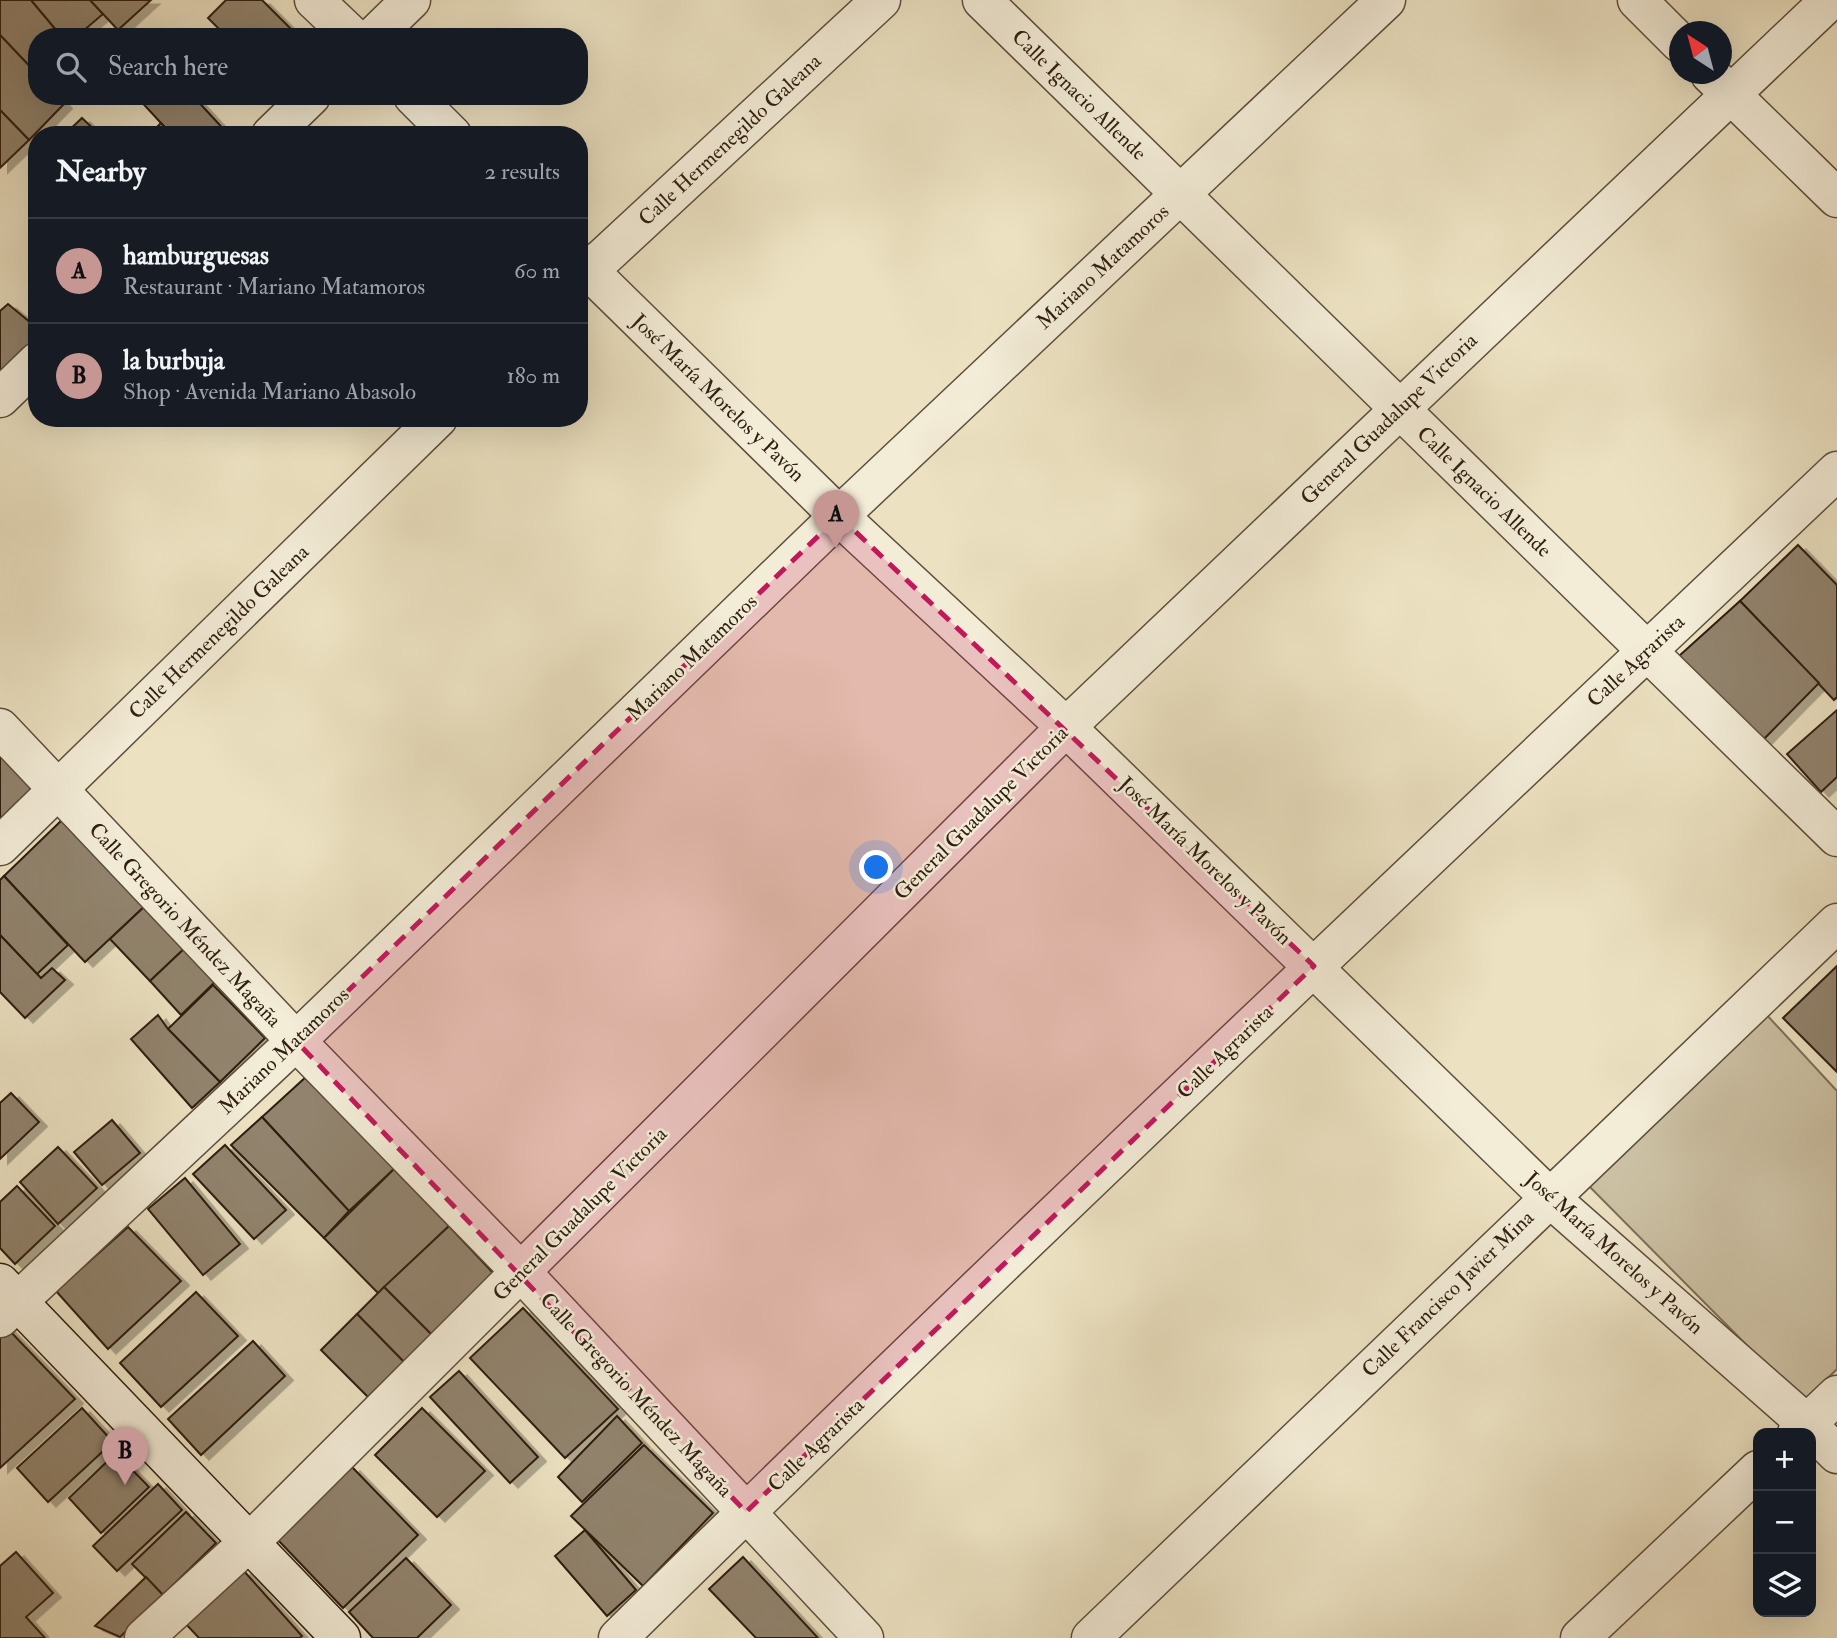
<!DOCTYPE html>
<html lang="en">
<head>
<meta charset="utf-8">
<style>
	body { margin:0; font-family:"IM FELL Double Pica",serif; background:#242831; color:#f1f3f6 }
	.controls { position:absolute; right:21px; bottom:21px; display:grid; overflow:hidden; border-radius:14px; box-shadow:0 7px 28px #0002 }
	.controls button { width:63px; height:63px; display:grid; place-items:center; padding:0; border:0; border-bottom:2px solid #363941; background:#171b24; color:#f1f3f6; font:35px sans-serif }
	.compass { position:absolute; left:1669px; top:21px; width:63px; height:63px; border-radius:50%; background:#171b24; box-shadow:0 7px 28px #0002; rotate:324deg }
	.you { position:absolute; left:877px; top:868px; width:24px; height:24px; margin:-18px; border:5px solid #fff; border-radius:50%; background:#1a73e8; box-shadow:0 0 0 10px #1a73e833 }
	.badge { display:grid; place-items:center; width:46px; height:46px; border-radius:50%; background:#c59692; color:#111; font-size:23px; font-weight:700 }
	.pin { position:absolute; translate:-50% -58px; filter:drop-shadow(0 2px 4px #0008) }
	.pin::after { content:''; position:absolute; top:37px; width:24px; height:21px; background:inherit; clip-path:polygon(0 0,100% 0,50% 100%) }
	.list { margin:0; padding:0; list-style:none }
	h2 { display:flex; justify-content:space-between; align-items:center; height:91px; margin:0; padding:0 28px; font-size:30px }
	h2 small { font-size:23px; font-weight:400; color:#9ea1a6 }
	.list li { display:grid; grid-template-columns:46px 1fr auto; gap:21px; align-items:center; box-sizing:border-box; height:105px; padding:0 28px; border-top:2px solid #363941 }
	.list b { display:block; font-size:26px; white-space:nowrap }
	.list p { margin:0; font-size:23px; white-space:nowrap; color:#9ea1a6 }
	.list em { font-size:23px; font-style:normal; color:#9ea1a6 }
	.icon { flex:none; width:38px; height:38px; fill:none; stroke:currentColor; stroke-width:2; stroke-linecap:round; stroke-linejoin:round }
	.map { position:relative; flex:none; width:1837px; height:1638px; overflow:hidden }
	.search { position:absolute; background:#171b24; box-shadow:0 7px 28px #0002; left:28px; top:28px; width:560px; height:77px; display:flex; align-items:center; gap:18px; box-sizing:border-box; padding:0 24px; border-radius:28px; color:#9ea1a6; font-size:26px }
	.panel { position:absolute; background:#171b24; box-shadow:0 7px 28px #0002; left:28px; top:126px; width:560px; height:301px; border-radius:28px }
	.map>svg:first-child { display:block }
</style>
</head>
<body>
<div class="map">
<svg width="1837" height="1638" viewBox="0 0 1837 1638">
	<defs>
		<filter id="shadow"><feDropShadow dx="8" dy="4.5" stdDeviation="0" flood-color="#0004"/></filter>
	</defs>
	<rect width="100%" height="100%" fill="#ece2c2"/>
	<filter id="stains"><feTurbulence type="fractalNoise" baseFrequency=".00286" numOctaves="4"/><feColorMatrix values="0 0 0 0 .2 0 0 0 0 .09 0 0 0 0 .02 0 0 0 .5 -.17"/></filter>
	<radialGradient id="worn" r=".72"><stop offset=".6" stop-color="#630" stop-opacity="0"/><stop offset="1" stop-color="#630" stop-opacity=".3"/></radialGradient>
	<path fill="#ccc1a4" stroke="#7d6f5a" stroke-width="2" d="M 1765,1013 L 1837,1091 L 1837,1369 L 1803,1402 L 1583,1180 Z"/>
	<g fill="#91836d" stroke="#2e1d11" stroke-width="2" filter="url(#shadow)">
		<path d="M 0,0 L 31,0 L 62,37 L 37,37 L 37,70 L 35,72 L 0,35 Z"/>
		<path d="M 31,0 L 90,0 L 103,14 L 76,37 L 62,37 Z"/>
		<path d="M 90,0 L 151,0 L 118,30 Z"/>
		<path d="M 226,0 L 262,0 L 299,37 L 227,37 L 208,18 Z"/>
		<path d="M 0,35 L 37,74 L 37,96 L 56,96 L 64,104 L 29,140 L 0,110 Z"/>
		<path d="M 136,96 L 193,96 L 229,135 L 172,135 Z"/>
		<path d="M 0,110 L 29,140 L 0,168 Z"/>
		<path d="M 82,118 L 100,135 L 64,135 Z"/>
		<path d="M 161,123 L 172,135 L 149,135 Z"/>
		<path d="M 8,304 L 37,328 L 37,344 L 0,378 L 0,311 Z"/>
		<path d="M 1798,545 L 1837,585 L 1837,697 L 1834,700 L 1740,601 Z"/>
		<path d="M 1740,601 L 1819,683 L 1763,740 L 1679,656 Z"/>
		<path d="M 1837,710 L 1837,777 L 1821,792 L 1787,754 Z"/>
		<path d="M 0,753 L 34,791 L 0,822 Z"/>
		<path d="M 65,817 L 146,905 L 85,962 L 4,876 Z"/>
		<path d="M 4,876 L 68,945 L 37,974 L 0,935 L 0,880 Z"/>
		<path d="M 146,905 L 186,947 L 150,981 L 110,939 Z"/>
		<path d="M 0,935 L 41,978 L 52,968 L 65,980 L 25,1018 L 0,992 Z"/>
		<path d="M 186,947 L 218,979 L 181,1015 L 150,981 Z"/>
		<path d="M 1837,966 L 1837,1072 L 1783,1018 Z"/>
		<path d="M 213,985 L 265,1038 L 220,1082 L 168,1029 Z"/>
		<path d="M 158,1015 L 168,1029 L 220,1082 L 192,1108 L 131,1039 Z"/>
		<path d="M 307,1076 L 394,1169 L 349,1211 L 262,1117 Z"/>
		<path d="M 11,1093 L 39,1122 L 0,1159 L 0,1103 Z"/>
		<path d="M 262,1117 L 349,1211 L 324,1238 L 231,1145 Z"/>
		<path d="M 112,1120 L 140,1153 L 102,1185 L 74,1152 Z"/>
		<path d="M 225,1145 L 286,1210 L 254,1239 L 193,1174 Z"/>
		<path d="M 58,1147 L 97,1188 L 58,1224 L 20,1182 Z"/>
		<path d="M 394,1169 L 449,1226 L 379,1294 L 324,1238 Z"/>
		<path d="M 185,1178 L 240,1244 L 203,1275 L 148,1209 Z"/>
		<path d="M 17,1186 L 55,1226 L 15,1264 L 0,1248 L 0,1202 Z"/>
		<path d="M 449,1226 L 495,1275 L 432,1335 L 384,1287 Z"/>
		<path d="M 128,1227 L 181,1281 L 108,1349 L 56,1291 Z"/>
		<path d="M 384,1287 L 432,1335 L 404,1362 L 357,1314 Z"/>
		<path d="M 196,1292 L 238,1336 L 161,1407 L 120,1363 Z"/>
		<path d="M 523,1308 L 618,1409 L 565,1458 L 470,1358 Z"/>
		<path d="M 357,1314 L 404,1362 L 368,1397 L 321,1350 Z"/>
		<path d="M 7,1328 L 75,1399 L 0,1468 L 0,1334 Z"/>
		<path d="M 253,1341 L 285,1376 L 201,1455 L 168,1419 Z"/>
		<path d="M 459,1371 L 538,1457 L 510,1483 L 430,1397 Z"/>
		<path d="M 82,1408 L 113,1442 L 48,1502 L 17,1468 Z"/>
		<path d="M 422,1408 L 485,1471 L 437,1517 L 375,1455 Z"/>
		<path d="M 617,1416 L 642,1443 L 582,1502 L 558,1477 Z"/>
		<path d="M 644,1445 L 713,1513 L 643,1586 L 571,1516 Z"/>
		<path d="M 116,1453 L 149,1487 L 101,1533 L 69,1498 Z"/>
		<path d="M 352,1467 L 418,1535 L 343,1608 L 277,1539 Z"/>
		<path d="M 158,1484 L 182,1510 L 117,1571 L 93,1546 Z"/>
		<path d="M 186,1512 L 216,1543 L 163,1595 L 132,1564 Z"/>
		<path d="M 585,1530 L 636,1590 L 607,1616 L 555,1556 Z"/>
		<path d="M 16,1552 L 53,1593 L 26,1617 L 45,1638 L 0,1638 L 0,1566 Z"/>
		<path d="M 743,1557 L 818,1638 L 756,1638 L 709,1589 Z"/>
		<path d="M 406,1558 L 451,1605 L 417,1638 L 373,1638 L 349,1612 Z"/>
		<path d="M 243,1570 L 302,1636 L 300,1638 L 199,1638 L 184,1622 Z"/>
		<path d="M 146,1577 L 163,1595 L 120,1637 L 95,1626 Z"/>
	</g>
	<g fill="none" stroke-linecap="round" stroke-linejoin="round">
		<g stroke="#5e4e3d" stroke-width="41">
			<g id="minor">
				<path d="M 314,0 L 353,37"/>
				<path d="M 982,0 L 1837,837"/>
				<path d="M 1637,0 L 1680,43"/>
				<path d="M 373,37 L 411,0"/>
				<path d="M 1710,74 L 1837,198"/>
				<path d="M 413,96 L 452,135"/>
				<path d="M 271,135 L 311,96"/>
				<path d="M 579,261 L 839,516 L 1066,727 L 1549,1197 L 1807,1424 L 1837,1454"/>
				<path d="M 579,280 L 881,0"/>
				<path d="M 0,398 L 37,362"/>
				<path d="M 0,728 L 296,1041 L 522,1273 L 864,1638"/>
				<path d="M 0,846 L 438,418"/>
				<path d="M 0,1318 L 296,1041 L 839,516 L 1386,0"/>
				<path d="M 1797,1433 L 1837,1395"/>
				<path d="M 144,1638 L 261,1531 L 1066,727 L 1830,0"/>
				<path d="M 618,1638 C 1019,1243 1429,858 1837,471"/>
				<path d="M 1091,1638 L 1837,923"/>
				<path d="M 1580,1638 L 1758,1470"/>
			</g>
		</g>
		<g stroke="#2e1d11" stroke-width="41">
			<path id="secondary" d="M 0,1283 L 341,1638"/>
		</g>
		<use href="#minor" stroke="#f3ecd7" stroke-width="38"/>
		<use href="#secondary" stroke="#f3ecd7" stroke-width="38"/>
	</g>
	<path fill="#c2185b" fill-opacity="0.2" stroke="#c2185b" stroke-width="5" stroke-dasharray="14 9" stroke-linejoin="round" d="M 839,516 L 1314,966 L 746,1512 L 296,1041 Z"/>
	<g text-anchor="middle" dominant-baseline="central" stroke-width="5" stroke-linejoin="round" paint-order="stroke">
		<g font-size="21" fill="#2e1d11" stroke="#f3ecd7">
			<text transform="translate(1079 95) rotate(44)">Calle Ignacio Allende</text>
			<text transform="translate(730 140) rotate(-43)">Calle Hermenegildo Galeana</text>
			<text transform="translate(1103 267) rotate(-43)">Mariano Matamoros</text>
			<text transform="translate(718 398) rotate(44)">José María Morelos y Pavón</text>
			<text transform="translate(1389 419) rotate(-44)">General Guadalupe Victoria</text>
			<text transform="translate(1484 492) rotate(44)">Calle Ignacio Allende</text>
			<text transform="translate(219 632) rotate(-44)">Calle Hermenegildo Galeana</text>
			<text transform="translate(692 658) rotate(-44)">Mariano Matamoros</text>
			<text transform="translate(1636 661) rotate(-43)">Calle Agrarista</text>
			<text transform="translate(981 813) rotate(-45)">General Guadalupe Victoria</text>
			<text transform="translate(1205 861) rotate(44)">José María Morelos y Pavón</text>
			<text transform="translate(185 925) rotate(47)">Calle Gregorio Méndez Magaña</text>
			<text transform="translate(284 1051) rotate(-44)">Mariano Matamoros</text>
			<text transform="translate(1225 1052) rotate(-44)">Calle Agrarista</text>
			<text transform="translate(580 1214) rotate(-45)">General Guadalupe Victoria</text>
			<text transform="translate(1614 1253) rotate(42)">José María Morelos y Pavón</text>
			<text transform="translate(1448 1294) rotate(-44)">Calle Francisco Javier Mina</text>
			<text transform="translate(636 1395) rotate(47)">Calle Gregorio Méndez Magaña</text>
			<text transform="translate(816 1445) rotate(-44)">Calle Agrarista</text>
		</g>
	</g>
	<rect width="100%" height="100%" filter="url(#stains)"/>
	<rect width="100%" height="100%" fill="url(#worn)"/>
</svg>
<div class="controls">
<button>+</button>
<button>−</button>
<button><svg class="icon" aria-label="layers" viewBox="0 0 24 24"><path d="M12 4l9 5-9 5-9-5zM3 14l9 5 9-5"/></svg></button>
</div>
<svg class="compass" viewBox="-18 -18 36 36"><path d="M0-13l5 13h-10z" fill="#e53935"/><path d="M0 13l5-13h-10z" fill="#9ea1a6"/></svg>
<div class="you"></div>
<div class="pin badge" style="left:836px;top:548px">A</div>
<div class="pin badge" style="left:125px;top:1485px">B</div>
<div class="search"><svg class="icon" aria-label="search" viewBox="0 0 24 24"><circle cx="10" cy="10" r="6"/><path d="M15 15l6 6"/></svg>Search here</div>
<section class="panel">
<h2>Nearby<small>2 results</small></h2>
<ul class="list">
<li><span class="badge">A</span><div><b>hamburguesas</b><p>Restaurant · Mariano Matamoros</p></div><em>60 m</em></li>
<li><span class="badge">B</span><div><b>la burbuja</b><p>Shop · Avenida Mariano Abasolo</p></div><em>180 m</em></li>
</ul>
</section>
</div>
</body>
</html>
